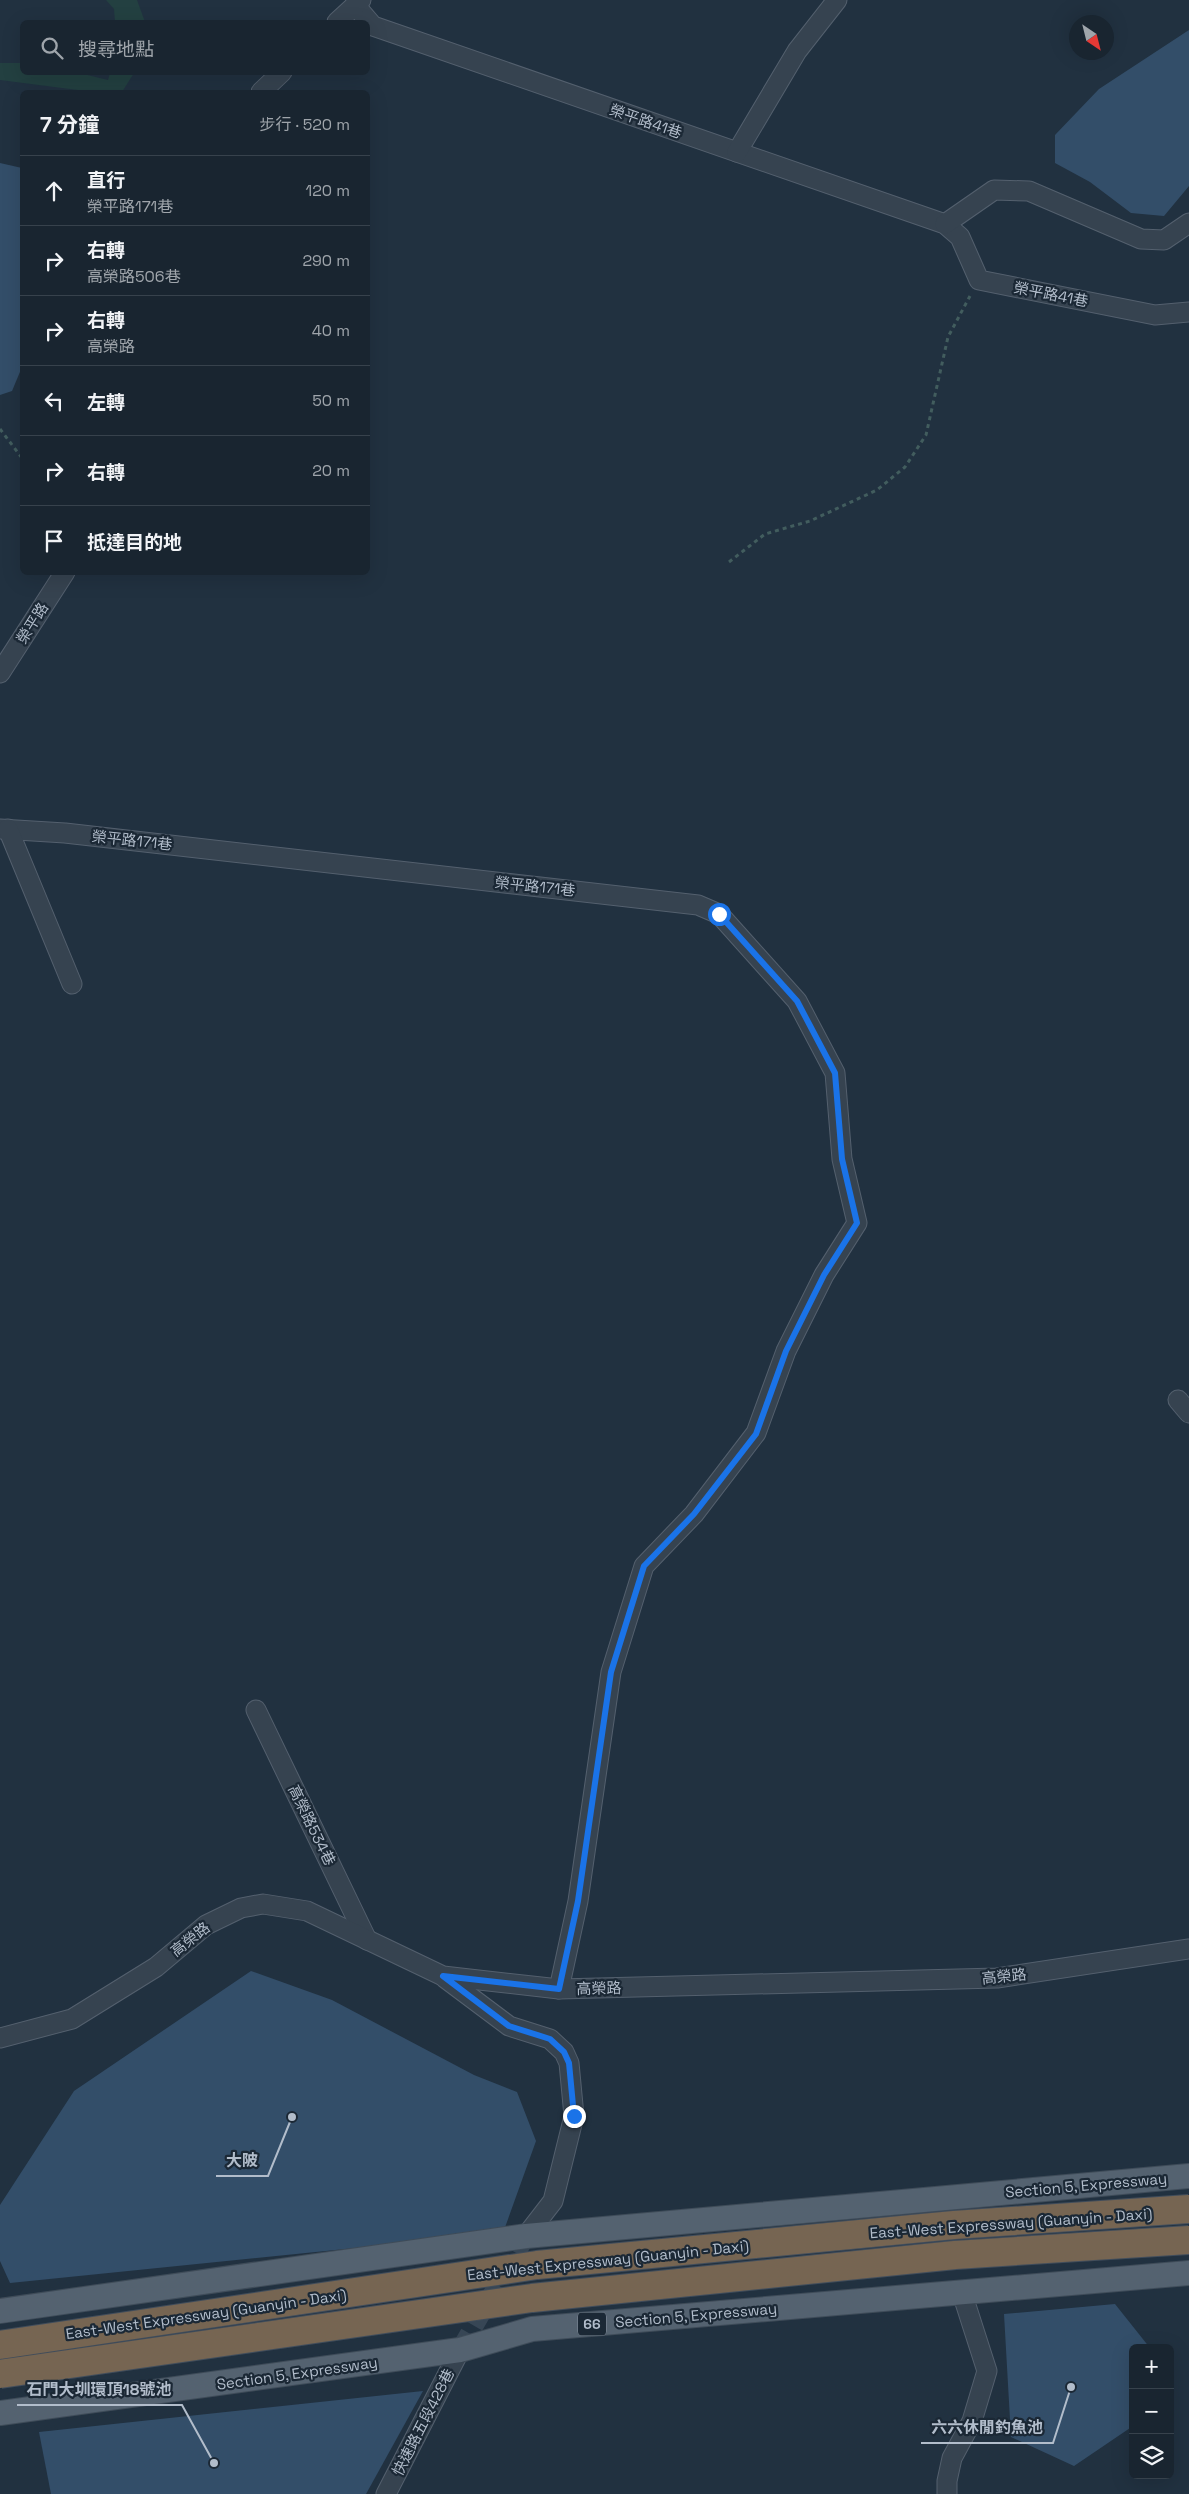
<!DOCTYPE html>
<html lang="zh-TW">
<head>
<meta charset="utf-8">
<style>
	body { margin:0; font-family:"Space Grotesk","Noto Sans TC",sans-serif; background:#26313c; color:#f1f3f6 }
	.controls { position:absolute; right:15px; bottom:15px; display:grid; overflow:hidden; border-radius:8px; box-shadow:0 5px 20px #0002 }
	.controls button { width:45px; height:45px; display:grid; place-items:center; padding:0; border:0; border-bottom:1px solid #37424c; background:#192530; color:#f1f3f6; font:25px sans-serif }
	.compass { position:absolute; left:1069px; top:15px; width:45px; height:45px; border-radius:50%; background:#192530; box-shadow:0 5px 20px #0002; rotate:145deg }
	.stop { position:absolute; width:15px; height:15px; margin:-11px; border:4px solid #1a73e8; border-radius:50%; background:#fff }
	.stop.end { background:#1a73e8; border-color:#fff; box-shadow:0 1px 5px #0008 }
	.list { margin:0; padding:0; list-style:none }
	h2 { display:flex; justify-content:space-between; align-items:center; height:65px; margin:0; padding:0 20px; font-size:21px }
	h2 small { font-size:16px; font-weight:400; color:#9fa5ab }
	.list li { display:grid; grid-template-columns:32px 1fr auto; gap:15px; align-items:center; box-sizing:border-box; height:70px; padding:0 20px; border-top:1px solid #37424c }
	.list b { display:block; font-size:19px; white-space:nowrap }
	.list p { margin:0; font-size:16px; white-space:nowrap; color:#9fa5ab }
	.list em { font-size:16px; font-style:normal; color:#9fa5ab }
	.icon { flex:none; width:28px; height:28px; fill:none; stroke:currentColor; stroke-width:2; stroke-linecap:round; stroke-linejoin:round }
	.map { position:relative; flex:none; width:1189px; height:2494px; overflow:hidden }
	.search { position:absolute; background:#192530; box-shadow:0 5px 20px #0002; left:20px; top:20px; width:350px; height:55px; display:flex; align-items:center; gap:12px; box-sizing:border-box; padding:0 18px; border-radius:8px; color:#9fa5ab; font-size:19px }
	.panel { position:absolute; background:#192530; box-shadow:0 5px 20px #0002; left:20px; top:90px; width:350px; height:485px; border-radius:8px }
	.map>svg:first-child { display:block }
</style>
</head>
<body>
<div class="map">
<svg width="1189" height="2494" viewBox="0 0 1189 2494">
	<rect width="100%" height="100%" fill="#213140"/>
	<g fill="#234041">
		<path d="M 106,0 L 137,0 L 145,22 L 115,22 L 114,9 Z"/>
		<path d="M 0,63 L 22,63 L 22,72 L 79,73 L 108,80 L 110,73 L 134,73 L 122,92 L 93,92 L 0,80 Z"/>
	</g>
	<g fill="#334e69">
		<path d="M 1189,30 L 1189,186 L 1164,216 L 1131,213 L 1090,182 L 1055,163 L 1055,135 L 1099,89 Z"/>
		<path d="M 0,163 L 22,168 L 22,367 L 12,391 L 0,395 Z"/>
		<path d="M 251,1971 L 332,2000 L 474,2075 L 517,2092 L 536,2141 L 503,2233 L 10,2283 L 0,2261 L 0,2205 L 74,2091 Z"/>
		<path d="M 1115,2304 L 1150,2348 L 1133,2348 L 1133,2426 L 1074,2466 L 1011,2437 L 1004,2314 Z"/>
		<path d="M 423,2391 L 366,2494 L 51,2494 L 39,2432 Z"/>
	</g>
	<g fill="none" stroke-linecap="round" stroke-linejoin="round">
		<path stroke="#374655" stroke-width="19" stroke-dasharray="19 9" stroke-linecap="butt" d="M 460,2350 L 526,2236"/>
		<g stroke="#54606e" stroke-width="21">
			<g id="minor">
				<path d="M 355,5 L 373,26 L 945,224 L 960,237 L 979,280 L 1155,315 L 1189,312"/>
				<path d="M 337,22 L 361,0"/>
				<path d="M 261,92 L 282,72"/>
				<path d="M 737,152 L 797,51 L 837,0"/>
				<path d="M 945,224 L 994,190 L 1029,191 L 1141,239 L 1164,240 L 1189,223"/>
				<path d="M 0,673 L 65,572"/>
				<path d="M 0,829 L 65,833 L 698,905 L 719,914 L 797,1001 L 835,1073 L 842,1159 L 857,1223 L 824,1275 L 786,1351 L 756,1433 L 694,1514 L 644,1566 L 611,1672 L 578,1901 L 559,1989"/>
				<path d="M 8,829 L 72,984"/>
				<path d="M 1178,1400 L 1189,1413"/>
				<path d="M 256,1710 L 367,1940"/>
				<path d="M 445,1978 L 509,2026 L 550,2039 L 564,2052 L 569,2063 L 574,2116 L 553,2201 L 526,2236"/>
				<path d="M 0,2038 L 72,2019 L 156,1967 L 206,1925 L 241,1908 L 263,1904 L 307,1911 L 443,1976 L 559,1989 L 997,1978 L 1189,1949"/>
				<path d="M 386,2494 L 460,2350"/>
				<path d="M 947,2494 L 947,2481 L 952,2458 L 972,2421 L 987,2371 L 962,2293"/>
			</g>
		</g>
		<g stroke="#3f4c59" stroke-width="26">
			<g id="major">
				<path d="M 0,2311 L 526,2236 L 1189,2176"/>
				<path d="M 0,2413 L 460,2350 L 532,2329 L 1189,2273"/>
			</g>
		</g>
		<g stroke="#425d5e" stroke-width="3" stroke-dasharray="4 4" stroke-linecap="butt">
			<path d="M 0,429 L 22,458"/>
			<path d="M 729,562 L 765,534 L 810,521 L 877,490 L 905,467 L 926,435 L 948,337 L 970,296"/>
		</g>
		<use href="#minor" stroke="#364350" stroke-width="19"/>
		<use href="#major" stroke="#546270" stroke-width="24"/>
		<g stroke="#414d5b" stroke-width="30" stroke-linecap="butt">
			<g id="highway-bridge">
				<path d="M 0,2345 L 537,2265 L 954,2225 L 1189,2209"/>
				<path d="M 0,2374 L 532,2298 L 955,2255 L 1189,2240"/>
			</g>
		</g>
		<use href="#highway-bridge" stroke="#766552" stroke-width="28"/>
	</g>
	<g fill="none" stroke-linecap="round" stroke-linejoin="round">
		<path stroke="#1a73e8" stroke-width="6" d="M 574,2116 L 569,2063 L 564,2052 L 550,2039 L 509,2026 L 443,1976 L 559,1989 L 578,1901 L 611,1672 L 644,1566 L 694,1514 L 756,1434 L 786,1351 L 824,1275 L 857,1223 L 842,1159 L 835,1073 L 797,1001 L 719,914"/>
	</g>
	<g text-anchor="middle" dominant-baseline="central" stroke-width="4.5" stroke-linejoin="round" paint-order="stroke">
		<rect fill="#1b2835" stroke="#85909e" stroke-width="1" x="578" y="2312.5" width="28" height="23" rx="4"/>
		<g font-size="14" font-weight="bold" fill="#b2bdcb">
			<text x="592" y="2324">66</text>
		</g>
		<g font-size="15" fill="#b2bdcb" stroke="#1b2835">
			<text transform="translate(646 121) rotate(19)">榮平路41巷</text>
			<text transform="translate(1051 294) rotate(11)">榮平路41巷</text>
			<text transform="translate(32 623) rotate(-58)">榮平路</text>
			<text transform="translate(132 840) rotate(6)">榮平路171巷</text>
			<text transform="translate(535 886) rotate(6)">榮平路171巷</text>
			<text transform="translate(312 1825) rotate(64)">高榮路534巷</text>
			<text transform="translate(190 1939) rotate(-38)">高榮路</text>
			<text transform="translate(1004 1976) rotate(-6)">高榮路</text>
			<text transform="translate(599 1988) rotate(-1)">高榮路</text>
			<text transform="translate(1086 2185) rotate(-5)">Section 5, Expressway</text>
			<text transform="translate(1011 2223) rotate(-4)">East-West Expressway (Guanyin - Daxi)</text>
			<text transform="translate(608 2260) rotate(-6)">East-West Expressway (Guanyin - Daxi)</text>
			<text transform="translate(206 2314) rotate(-8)">East-West Expressway (Guanyin - Daxi)</text>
			<text transform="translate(696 2315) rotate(-5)">Section 5, Expressway</text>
			<text transform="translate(297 2373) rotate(-8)">Section 5, Expressway</text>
			<text transform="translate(423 2422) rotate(-63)">快速路五段428巷</text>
		</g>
	</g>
	<path fill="none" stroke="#b2bdcb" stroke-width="2" d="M292 2117L268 2176H216M214 2463L182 2405H17M1071 2387L1053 2443H921"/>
	<g fill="#b2bdcb" stroke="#1b2835" stroke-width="2">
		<circle cx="292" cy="2117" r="5"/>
		<circle cx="214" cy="2463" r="5"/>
		<circle cx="1071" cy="2387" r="5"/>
	</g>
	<g font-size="16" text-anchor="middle" font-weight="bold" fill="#b2bdcb" stroke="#1b2835" stroke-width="4.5" stroke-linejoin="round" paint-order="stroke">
		<text x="242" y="2166">大陂</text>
		<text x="99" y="2395">石門大圳環頂18號池</text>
		<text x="987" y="2433">六六休閒釣魚池</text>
	</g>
</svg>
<div class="controls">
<button>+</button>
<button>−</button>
<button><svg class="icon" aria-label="layers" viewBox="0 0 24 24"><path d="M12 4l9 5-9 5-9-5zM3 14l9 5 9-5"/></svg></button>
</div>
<svg class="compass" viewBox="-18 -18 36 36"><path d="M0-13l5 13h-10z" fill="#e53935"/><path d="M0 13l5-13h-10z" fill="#9fa5ab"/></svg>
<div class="stop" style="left:719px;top:914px"></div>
<div class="stop end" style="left:574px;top:2116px"></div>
<div class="search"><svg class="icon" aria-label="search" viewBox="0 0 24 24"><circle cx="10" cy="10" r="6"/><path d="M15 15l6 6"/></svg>搜尋地點</div>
<section class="panel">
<h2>7 分鐘<small>步行 · 520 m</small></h2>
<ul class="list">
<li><svg class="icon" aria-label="ahead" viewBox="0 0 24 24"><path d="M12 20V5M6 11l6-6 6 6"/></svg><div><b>直行</b><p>榮平路171巷</p></div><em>120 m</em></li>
<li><svg class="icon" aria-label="right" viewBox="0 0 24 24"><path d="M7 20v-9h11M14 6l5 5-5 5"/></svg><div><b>右轉</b><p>高榮路506巷</p></div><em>290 m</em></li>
<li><svg class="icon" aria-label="right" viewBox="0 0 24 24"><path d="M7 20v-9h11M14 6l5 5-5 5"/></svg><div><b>右轉</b><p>高榮路</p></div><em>40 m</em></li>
<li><svg class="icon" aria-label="left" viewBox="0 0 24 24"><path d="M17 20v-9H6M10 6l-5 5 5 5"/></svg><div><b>左轉</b></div><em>50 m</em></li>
<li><svg class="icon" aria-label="right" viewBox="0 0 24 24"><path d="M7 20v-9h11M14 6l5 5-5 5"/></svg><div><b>右轉</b></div><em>20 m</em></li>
<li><svg class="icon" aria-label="arrive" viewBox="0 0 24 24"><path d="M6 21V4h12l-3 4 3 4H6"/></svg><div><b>抵達目的地</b></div></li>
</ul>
</section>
</div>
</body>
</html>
